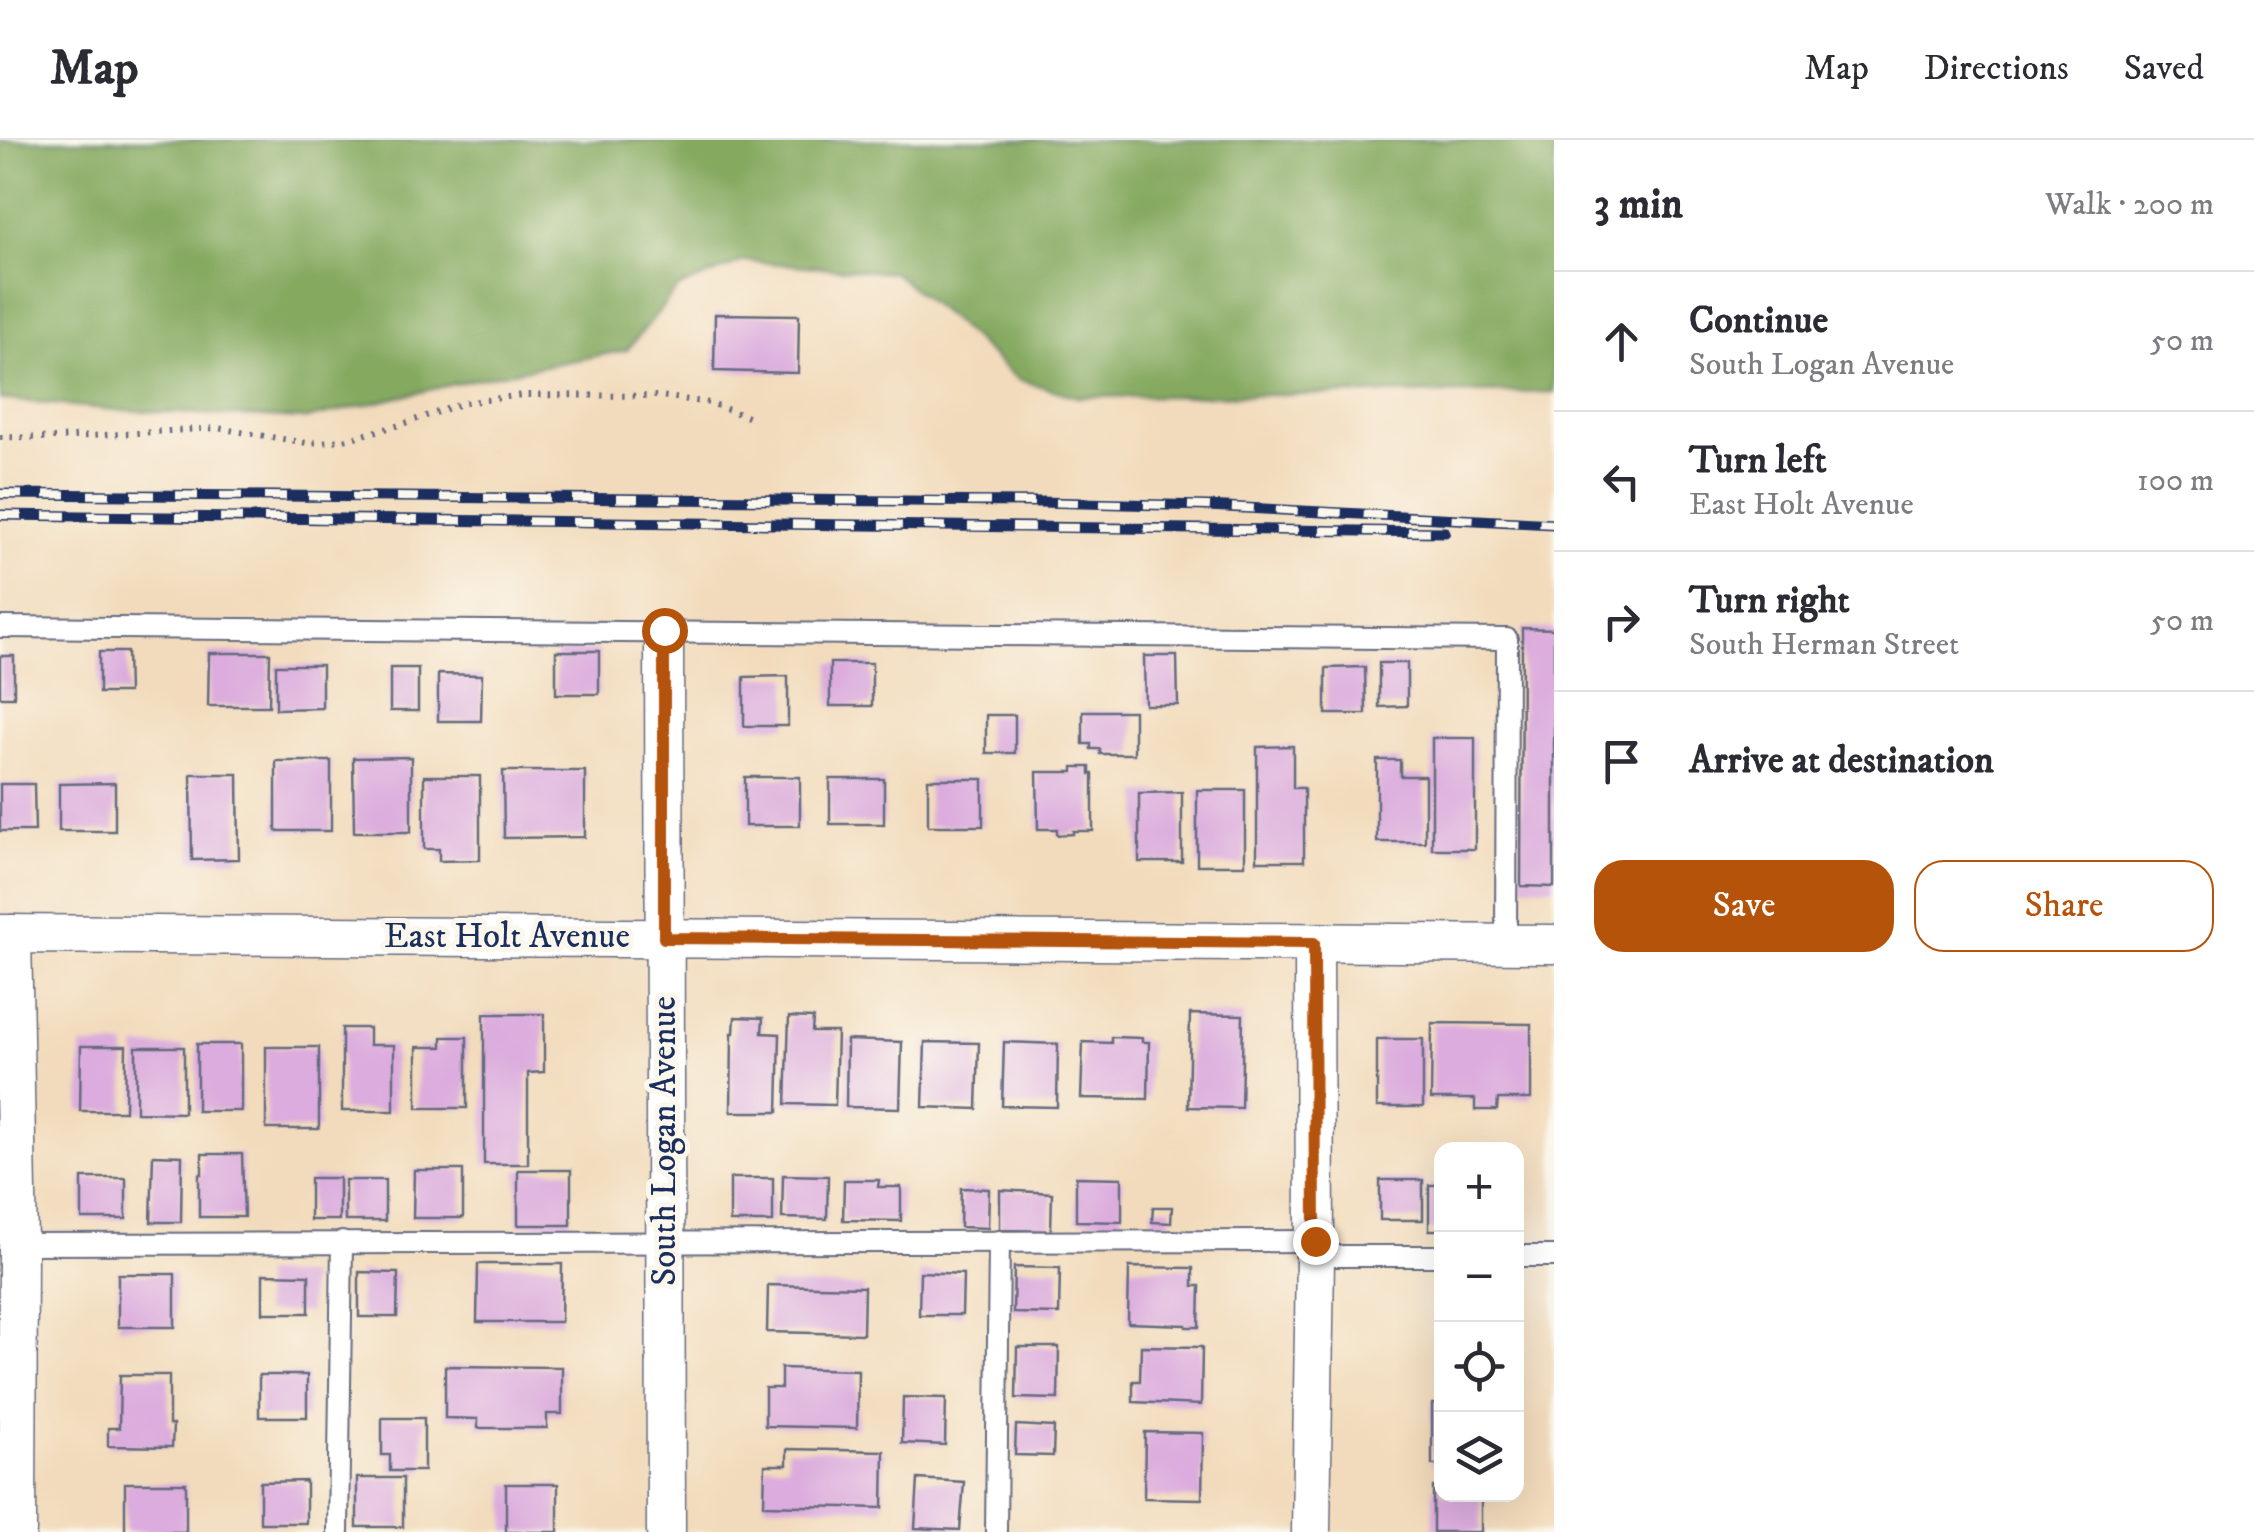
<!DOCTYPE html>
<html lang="en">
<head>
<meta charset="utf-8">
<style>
	body { margin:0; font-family:"IM FELL DW Pica",serif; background:#f2f2f3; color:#2b2b33 }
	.controls { position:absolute; right:30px; bottom:30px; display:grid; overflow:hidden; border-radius:20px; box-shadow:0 10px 40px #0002 }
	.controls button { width:90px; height:90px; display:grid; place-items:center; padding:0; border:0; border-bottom:2px solid #e1e1e2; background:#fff; color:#2b2b33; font:50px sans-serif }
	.stop { position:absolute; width:30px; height:30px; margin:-22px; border:8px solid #b45309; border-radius:50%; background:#fff }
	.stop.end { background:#b45309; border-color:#fff; box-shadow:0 2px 10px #0008 }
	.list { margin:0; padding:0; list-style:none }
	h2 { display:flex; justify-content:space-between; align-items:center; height:130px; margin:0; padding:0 40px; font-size:42px }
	h2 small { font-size:32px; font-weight:400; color:#7c7c81 }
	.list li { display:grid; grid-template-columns:65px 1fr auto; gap:30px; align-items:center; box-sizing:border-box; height:140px; padding:0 40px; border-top:2px solid #e1e1e2 }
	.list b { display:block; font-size:38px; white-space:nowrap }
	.list p { margin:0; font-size:32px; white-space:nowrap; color:#7c7c81 }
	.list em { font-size:32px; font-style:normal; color:#7c7c81 }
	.actions { display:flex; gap:20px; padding:30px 40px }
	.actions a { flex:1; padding:22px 0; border:2px solid #b45309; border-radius:30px; text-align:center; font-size:35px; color:#b45309 }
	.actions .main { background:#b45309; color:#fff }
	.icon { flex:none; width:55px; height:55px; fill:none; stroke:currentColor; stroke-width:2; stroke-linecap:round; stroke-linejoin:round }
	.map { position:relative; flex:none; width:1554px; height:1392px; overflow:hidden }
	header { display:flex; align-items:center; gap:60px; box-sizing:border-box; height:140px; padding:0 50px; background:#fff; border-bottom:2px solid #e1e1e2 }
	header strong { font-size:48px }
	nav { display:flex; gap:55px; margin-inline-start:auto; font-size:35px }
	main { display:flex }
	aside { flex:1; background:#fff }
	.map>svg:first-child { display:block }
</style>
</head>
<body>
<header>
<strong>Map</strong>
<nav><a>Map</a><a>Directions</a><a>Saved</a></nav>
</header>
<main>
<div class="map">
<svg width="1554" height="1392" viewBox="0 0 1554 1392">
	<rect width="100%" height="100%" fill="#fbf7ec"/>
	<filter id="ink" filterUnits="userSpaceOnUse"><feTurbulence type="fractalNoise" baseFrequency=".01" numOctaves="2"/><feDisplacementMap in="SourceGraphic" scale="20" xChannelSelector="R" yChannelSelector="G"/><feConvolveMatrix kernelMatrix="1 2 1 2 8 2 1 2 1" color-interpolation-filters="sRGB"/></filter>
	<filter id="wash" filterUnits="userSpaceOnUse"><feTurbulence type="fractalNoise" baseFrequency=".0048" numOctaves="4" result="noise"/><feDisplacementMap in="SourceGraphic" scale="40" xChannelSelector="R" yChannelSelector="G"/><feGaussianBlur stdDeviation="2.25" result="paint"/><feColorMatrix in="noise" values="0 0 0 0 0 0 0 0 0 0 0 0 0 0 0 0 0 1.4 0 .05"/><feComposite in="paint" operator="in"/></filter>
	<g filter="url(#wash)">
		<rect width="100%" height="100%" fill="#f2dbbc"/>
		<path fill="#84a95e" stroke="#506c5e" stroke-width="2.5" d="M 0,0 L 1554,0 L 1554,252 L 1077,257 L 1017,239 L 958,185 L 894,133 L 744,121 L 678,148 L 627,210 L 471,240 L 306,279 L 117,270 L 0,259 Z"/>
		<g id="blocks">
			<g fill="#dbacdd">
				<path d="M 715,174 L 799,175 L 798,233 L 714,231 Z"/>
				<path d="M 1522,488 L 1554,489 L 1554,747 L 1521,746 Z"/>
				<rect x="556" y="511" width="43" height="43"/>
				<path d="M 99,512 L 127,512 L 128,553 L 99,553 Z"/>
				<path d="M 209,513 L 270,513 L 269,566 L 208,566 Z"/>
				<rect x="0" y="516" width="14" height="41"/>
				<path d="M 1144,516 L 1177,516 L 1178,565 L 1145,565 Z"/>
				<rect x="830" y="523" width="42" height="43"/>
				<path d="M 1379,523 L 1407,523 L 1407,566 L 1379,567 Z"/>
				<path d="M 276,525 L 322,525 L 322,568 L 276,569 Z"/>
				<path d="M 1365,527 L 1366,574 L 1326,574 L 1326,528 Z"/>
				<rect x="390" y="528" width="28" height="43"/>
				<path d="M 438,534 L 482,535 L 481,581 L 438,581 Z"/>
				<path d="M 788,536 L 788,586 L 744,586 L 744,537 Z"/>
				<path d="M 1083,571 L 1134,571 L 1134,614 L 1100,614 L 1100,609 L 1091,609 L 1091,604 L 1083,604 Z"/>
				<rect x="986" y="575" width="29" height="38"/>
				<rect x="1432" y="598" width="43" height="111"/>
				<path d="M 1293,606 L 1293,648 L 1304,648 L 1304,721 L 1257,721 L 1257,607 Z"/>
				<path d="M 411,617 L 411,692 L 354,692 L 353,618 Z"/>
				<path d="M 1377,620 L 1400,620 L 1400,636 L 1425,636 L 1425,702 L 1377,702 Z"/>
				<rect x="276" y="621" width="55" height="70"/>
				<path d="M 1073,627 L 1090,627 L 1090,634 L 1093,634 L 1093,691 L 1073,691 L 1073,694 L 1057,695 L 1057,689 L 1038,689 L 1037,632 L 1073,632 Z"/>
				<path d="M 503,631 L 585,631 L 585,697 L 504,698 Z"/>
				<path d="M 191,634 L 238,634 L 239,719 L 192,720 Z"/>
				<path d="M 424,636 L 480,636 L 480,720 L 439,721 L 439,709 L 424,709 Z"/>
				<rect x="745" y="637" width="55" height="49"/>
				<rect x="830" y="639" width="54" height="45"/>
				<rect x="928" y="639" width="55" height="47"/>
				<path d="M 115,643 L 115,691 L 59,691 L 59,644 Z"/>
				<path d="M 0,644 L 34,644 L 35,691 L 0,691 Z"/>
				<rect x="1197" y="650" width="48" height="75"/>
				<path d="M 1182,652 L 1182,722 L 1139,722 L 1139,653 Z"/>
				<path d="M 484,874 L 544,874 L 544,932 L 528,933 L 528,1024 L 484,1024 Z"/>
				<path d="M 1190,874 L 1243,875 L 1241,968 L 1188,967 Z"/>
				<path d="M 735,877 L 763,878 L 762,893 L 780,894 L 778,972 L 731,972 L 732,893 L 734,893 Z"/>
				<path d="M 789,877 L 813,878 L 812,892 L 837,892 L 835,965 L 786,964 Z"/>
				<path d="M 1432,883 L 1531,884 L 1531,959 L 1498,959 L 1497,970 L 1475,970 L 1475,959 L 1431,959 Z"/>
				<path d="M 342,888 L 369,888 L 369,905 L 394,905 L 394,971 L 342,971 Z"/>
				<path d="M 442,897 L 467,897 L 467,968 L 417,968 L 417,907 L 442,907 Z"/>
				<path d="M 1111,897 L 1142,898 L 1142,902 L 1149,902 L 1148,959 L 1081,958 L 1083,902 L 1111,903 Z"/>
				<rect x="1377" y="899" width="46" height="68"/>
				<path d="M 847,900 L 902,902 L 900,968 L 846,967 Z"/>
				<path d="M 925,902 L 979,903 L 977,969 L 923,967 Z"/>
				<path d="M 1004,902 L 1058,904 L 1057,967 L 1002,966 Z"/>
				<rect x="197" y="904" width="44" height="67"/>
				<path d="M 81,906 L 126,906 L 125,971 L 80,971 Z"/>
				<path d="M 136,907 L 184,907 L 184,973 L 136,972 Z"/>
				<rect x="266" y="907" width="53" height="82"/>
				<path d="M 202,1014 L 242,1014 L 244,1077 L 199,1077 L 199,1034 L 202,1034 Z"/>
				<path d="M 153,1015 L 182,1016 L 181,1082 L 151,1082 Z"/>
				<path d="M 414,1030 L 463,1030 L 463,1078 L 413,1078 Z"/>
				<rect x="518" y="1030" width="53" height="55"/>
				<path d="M 783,1035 L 828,1036 L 827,1079 L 782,1078 Z"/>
				<path d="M 1076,1037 L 1122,1038 L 1122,1082 L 1076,1081 Z"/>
				<rect x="82" y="1038" width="44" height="41"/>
				<rect x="310" y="1038" width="29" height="42"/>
				<rect x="730" y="1038" width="43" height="44"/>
				<rect x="345" y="1040" width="40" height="41"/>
				<path d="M 844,1040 L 879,1040 L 878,1047 L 901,1047 L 901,1081 L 843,1080 Z"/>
				<rect x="1380" y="1040" width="43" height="40"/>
				<rect x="1429" y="1045" width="13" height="45"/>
				<path d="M 961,1048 L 989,1049 L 988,1088 L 960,1087 Z"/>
				<path d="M 1000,1050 L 1052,1053 L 1051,1091 L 1000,1090 Z"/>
				<path d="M 1153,1067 L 1172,1067 L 1171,1083 L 1152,1082 Z"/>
				<path d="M 478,1124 L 562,1124 L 561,1182 L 477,1182 Z"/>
				<path d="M 1014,1127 L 1060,1128 L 1059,1174 L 1013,1173 Z"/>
				<path d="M 1129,1127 L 1193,1128 L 1193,1146 L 1200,1146 L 1199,1187 L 1186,1187 L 1186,1185 L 1128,1183 Z"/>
				<path d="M 359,1132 L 398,1133 L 397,1177 L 359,1177 Z"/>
				<path d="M 920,1132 L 963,1134 L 962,1175 L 919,1175 Z"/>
				<rect x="118" y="1134" width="57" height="53"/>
				<path d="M 263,1134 L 309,1135 L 309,1173 L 263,1173 Z"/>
				<path d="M 768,1145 L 864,1147 L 863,1194 L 767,1192 Z"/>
				<path d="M 1141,1206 L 1202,1207 L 1201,1265 L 1133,1262 L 1133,1241 L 1140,1241 Z"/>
				<path d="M 1017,1207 L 1059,1207 L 1058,1259 L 1016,1258 Z"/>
				<path d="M 445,1226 L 562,1227 L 562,1274 L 547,1274 L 547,1288 L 478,1288 L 478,1279 L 445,1278 Z"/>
				<path d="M 781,1228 L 858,1230 L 857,1288 L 765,1286 L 765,1248 L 781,1248 Z"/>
				<path d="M 120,1235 L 169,1235 L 169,1285 L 173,1285 L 172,1307 L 108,1306 L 108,1288 L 119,1288 Z"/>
				<rect x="259" y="1235" width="48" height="42"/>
				<path d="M 903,1257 L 946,1258 L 945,1305 L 902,1303 Z"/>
				<rect x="1432" y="1264" width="10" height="61"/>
				<path d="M 382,1278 L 424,1278 L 424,1331 L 390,1331 L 390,1315 L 382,1315 Z"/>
				<path d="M 1016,1285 L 1054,1287 L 1053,1316 L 1015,1315 Z"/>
				<path d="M 1145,1292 L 1203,1293 L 1202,1359 L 1144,1358 Z"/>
				<path d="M 787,1309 L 884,1311 L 883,1368 L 764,1365 L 765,1325 L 787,1325 Z"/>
				<rect x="357" y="1338" width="46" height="49"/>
				<path d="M 918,1339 L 964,1342 L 960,1390 L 915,1388 Z"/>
				<path d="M 306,1341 L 306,1383 L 260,1383 L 260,1342 Z"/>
				<rect x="125" y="1343" width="61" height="49"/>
				<rect x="506" y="1344" width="52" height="48"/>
				<path d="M 1433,1347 L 1442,1347 L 1442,1354 L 1481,1354 L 1481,1392 L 1433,1392 Z"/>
			</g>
		</g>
	</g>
	<g filter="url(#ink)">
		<use href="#blocks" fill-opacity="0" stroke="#666b7f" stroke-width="2.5"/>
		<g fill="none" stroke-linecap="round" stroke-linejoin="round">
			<g stroke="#666b7f" stroke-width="24">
				<g id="lane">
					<path d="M 0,487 L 1507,499 L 1506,803"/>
					<path d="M 12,1104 L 1315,1101"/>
					<path d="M 1315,1116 L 1442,1116"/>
					<path d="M 1516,1116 L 1554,1116"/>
					<path d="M 338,1392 L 342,1102"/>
					<path d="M 996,1392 L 999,1101"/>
				</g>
			</g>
			<g stroke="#666b7f" stroke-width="41">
				<g id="street">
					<path d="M 664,491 L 666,1392"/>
					<path d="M 0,794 L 1554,804"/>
					<path d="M 12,794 L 18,1104 L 17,1392"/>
					<path d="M 1311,1392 L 1315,1116 L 1314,803"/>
				</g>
			</g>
			<path stroke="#666b7f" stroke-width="6" stroke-dasharray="2.5 8" stroke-linecap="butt" d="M 0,297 L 57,298 L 217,288 L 307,303 L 344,300 L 400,285 L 464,263 L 522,255 L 660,256 L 710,263 L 753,279"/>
			<use href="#lane" stroke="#fff" stroke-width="20"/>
			<use href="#street" stroke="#fff" stroke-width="38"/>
			<g stroke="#1b2f5e" stroke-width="11">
				<g id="rail">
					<path d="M 0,354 L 1039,362 L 1207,366 L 1554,384"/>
					<path d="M 0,375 L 1445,392"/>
				</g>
			</g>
			<use href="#rail" stroke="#fbf7ec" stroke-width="8" stroke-dasharray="22" stroke-linecap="butt"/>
		</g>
	</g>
	<g fill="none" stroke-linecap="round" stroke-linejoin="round" filter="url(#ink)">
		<path stroke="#b45309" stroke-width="12" d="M 664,490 L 664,798 L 1314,803 L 1315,1101"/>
	</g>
	<g text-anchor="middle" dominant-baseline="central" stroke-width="10" stroke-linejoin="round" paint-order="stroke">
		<g font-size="35" fill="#1b2f5e" stroke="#fbf7ec">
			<text x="507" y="797">East Holt Avenue</text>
			<text transform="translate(665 1001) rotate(-90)">South Logan Avenue</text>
		</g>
	</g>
</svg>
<div class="controls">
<button>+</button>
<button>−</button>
<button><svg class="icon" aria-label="locate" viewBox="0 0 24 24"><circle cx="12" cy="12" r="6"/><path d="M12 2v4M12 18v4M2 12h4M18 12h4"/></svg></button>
<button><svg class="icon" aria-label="layers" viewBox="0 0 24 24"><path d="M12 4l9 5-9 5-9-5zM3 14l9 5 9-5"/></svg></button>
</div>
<div class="stop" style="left:664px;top:490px"></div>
<div class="stop end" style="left:1315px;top:1101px"></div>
</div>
<aside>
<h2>3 min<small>Walk · 200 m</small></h2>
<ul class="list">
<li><svg class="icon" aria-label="ahead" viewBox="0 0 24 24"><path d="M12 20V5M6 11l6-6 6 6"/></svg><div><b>Continue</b><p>South Logan Avenue</p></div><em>50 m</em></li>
<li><svg class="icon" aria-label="left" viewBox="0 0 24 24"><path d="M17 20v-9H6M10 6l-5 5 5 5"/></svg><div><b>Turn left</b><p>East Holt Avenue</p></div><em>100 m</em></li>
<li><svg class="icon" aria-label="right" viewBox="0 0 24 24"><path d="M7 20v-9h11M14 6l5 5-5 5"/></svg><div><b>Turn right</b><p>South Herman Street</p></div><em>50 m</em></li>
<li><svg class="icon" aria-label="arrive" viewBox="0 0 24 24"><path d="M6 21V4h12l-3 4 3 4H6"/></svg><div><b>Arrive at destination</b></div></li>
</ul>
<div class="actions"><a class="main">Save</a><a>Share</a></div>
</aside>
</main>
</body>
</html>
